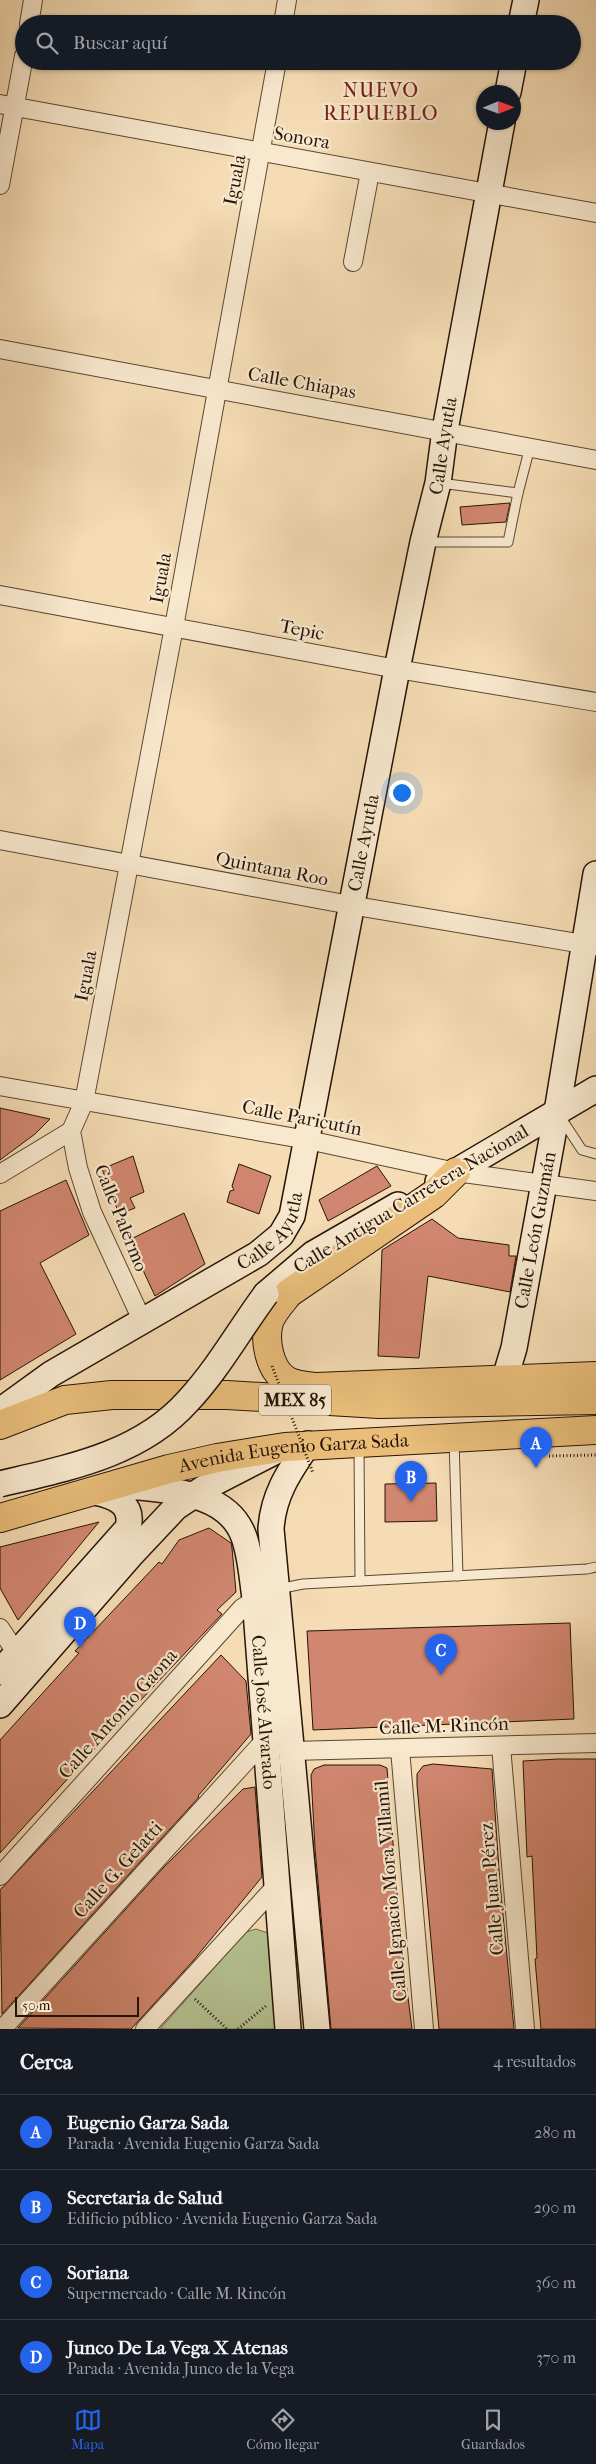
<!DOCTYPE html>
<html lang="es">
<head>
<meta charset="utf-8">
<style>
	body { margin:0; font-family:"IM FELL French Canon",serif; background:#20242c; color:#f1f3f6 }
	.compass { position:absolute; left:476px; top:85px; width:45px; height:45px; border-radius:50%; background:#171b24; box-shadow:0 1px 4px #0004; rotate:89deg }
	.scale { position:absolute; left:15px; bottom:12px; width:124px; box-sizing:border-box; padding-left:5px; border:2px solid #261407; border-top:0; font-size:14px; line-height:18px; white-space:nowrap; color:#261407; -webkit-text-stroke:4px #f8e8ce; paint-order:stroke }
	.you { position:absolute; left:401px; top:792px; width:18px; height:18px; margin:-12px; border:4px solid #fff; border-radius:50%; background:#1a73e8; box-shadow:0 0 0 8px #1a73e833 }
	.badge { display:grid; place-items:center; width:32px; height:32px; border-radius:50%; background:#2563eb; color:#fff; font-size:16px; font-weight:700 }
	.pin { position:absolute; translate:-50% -41px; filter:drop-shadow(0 1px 2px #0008) }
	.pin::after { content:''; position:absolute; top:26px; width:18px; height:15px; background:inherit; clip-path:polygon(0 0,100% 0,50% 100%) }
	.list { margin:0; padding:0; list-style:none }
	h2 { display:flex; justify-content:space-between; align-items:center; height:65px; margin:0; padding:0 20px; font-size:21px }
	h2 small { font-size:16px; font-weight:400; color:#9ea1a6 }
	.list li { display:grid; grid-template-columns:32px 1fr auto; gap:15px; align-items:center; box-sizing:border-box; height:75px; padding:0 20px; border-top:1px solid #363941 }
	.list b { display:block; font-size:19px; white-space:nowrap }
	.list p { margin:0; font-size:16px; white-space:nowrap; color:#9ea1a6 }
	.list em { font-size:16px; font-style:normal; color:#9ea1a6 }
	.icon { flex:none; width:28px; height:28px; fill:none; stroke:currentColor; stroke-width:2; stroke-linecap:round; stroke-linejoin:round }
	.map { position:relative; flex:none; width:596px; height:2029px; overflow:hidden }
	.search { position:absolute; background:#171b24; box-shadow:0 1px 4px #0004; left:15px; right:15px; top:15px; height:55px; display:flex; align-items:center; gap:12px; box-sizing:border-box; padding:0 18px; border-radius:28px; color:#9ea1a6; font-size:19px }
	.sheet { height:365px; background:#171b24 }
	nav { display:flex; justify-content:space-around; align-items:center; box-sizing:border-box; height:70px; border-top:1px solid #363941; background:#171b24; font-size:14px; color:#9ea1a6 }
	nav a { display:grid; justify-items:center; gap:2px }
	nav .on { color:#2563eb }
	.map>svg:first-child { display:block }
</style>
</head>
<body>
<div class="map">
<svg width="596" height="2029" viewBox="0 0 596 2029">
	<rect width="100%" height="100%" fill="#f5dcb4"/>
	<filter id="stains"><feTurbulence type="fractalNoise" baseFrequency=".004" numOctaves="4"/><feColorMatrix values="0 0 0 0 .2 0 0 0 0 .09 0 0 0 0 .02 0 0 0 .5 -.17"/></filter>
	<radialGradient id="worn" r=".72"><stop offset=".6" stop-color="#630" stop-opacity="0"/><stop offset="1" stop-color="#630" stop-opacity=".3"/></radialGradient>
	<path fill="#b5c292" stroke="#6e6b4c" d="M 256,1929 L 268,1933 L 276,1950 L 280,2029 L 160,2029 L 246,1932 Z"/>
	<g fill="#d1866f" stroke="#261407">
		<path d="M 510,503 L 506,522 L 462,525 L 460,507 Z"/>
		<path d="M 0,1108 L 50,1119 L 35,1134 L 0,1160 Z"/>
		<path d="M 133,1156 L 144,1192 L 130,1198 L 135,1208 L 119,1214 L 102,1169 Z"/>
		<path d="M 239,1164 L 271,1176 L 259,1214 L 227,1202 L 230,1191 L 234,1190 L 232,1186 Z"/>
		<path d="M 377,1166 L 391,1186 L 328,1221 L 319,1200 Z"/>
		<path d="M 66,1180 L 89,1235 L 40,1263 L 76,1334 L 0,1380 L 0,1211 Z"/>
		<path d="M 184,1213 L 205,1264 L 155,1296 L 129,1240 Z"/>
		<path d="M 432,1219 L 458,1238 L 509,1245 L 509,1256 L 516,1256 L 510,1292 L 428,1276 L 419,1358 L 378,1356 L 382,1250 Z"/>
		<path d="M 436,1483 L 437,1521 L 385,1522 L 385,1484 Z"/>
		<path d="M 99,1522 L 18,1620 L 0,1588 L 0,1547 Z"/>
		<path d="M 209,1528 L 231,1543 L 232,1548 L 236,1592 L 217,1610 L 222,1614 L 104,1739 L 0,1853 L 0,1740 L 79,1653 L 75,1651 L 159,1562 L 162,1564 L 179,1540 Z"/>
		<path d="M 570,1623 L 574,1719 L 313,1730 L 307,1631 Z"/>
		<path d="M 221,1655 L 246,1681 L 251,1734 L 198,1796 L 199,1797 L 2,2014 L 0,1890 Z"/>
		<path d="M 558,1759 L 596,1759 L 596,2029 L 541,2029 L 535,1959 L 537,1958 L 532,1856 L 527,1857 L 523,1761 Z"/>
		<path d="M 433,1764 L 492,1769 L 500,1883 L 514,2029 L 439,2029 L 417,1785 L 417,1774 L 423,1766 Z"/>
		<path d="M 324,1765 L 380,1765 L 387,1768 L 401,1942 L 412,2029 L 331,2029 L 315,1848 L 311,1775 L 314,1769 Z"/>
		<path d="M 255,1787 L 262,1877 L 193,1961 L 131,2029 L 18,2028 L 164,1867 L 243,1789 Z"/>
	</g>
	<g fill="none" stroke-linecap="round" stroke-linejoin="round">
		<g stroke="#5a4632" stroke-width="11">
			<g id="lane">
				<path d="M 518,493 L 530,447"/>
				<path d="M 425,542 L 508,542 L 518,493 L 440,483"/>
				<path d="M 561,1118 L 582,1150 L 596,1154"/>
				<path d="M 454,1439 L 458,1576"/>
				<path d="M 359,1446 L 360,1581 L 587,1569 L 596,1567"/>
				<path d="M 278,1589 L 303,1584 L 360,1581"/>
			</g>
		</g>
		<g stroke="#5a4632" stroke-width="20">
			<g id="street">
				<path d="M 29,24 L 33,0"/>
				<path d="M 283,24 L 287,0"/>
				<path d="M 0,104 L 596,213"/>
				<path d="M 0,185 L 24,56"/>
				<path d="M 353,262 L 370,172"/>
				<path d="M 0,349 L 596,460"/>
				<path d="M 0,595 L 397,669 L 596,702"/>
				<path d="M 0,840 L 350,905 L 595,946"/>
				<path d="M 0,1086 L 308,1140 L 456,1172 L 596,1191"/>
				<path d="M 0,1174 L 71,1131"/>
				<path d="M 142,1320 L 92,1212 L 78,1168 L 71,1131 L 84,1102 L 174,627 L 277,61"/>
				<path d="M 0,1628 L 23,1663"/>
				<path d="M 501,1746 L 525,2029"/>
				<path d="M 400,1749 L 424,2029"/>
				<path d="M 292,1751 L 596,1743"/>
				<path d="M 0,1876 L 242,1608 L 263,1595"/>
				<path d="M 0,2028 L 6,2025 L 266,1739"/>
				<path d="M 145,2029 L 278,1884"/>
			</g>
		</g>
		<g stroke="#261407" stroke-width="28">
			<g id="secondary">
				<path d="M 521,24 L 526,0"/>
				<path d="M 508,92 L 514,61"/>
				<path d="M 438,1182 L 596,1089"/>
				<path d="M 266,1294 L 313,1254 L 398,1205"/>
				<path id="s1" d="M 505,1378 L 514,1348 L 557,1112 L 596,874"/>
				<path id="s2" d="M 0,1411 L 51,1374 L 258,1254 L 281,1235 L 292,1216 L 397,669 L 423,542 L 438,483 L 445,430 L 502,122"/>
				<path d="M 308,1444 C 289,1472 273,1495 271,1529 L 317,2029"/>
				<path id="s3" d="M 121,1485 C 164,1491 227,1489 244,1537 C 251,1557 252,1578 255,1598 L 288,2029"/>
				<path d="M 0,1672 L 128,1528 C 134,1504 115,1496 95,1492"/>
				<path d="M 0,1705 L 130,1556 L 176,1507 L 206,1487 L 274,1452"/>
			</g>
		</g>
		<g stroke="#261407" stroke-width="30">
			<g id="highway">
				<path d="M 456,1172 L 434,1194 L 289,1293 C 282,1302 273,1311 269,1322 C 264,1340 269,1369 286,1380 C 294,1385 306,1386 316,1387 L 596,1376"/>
				<path d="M 0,1425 L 65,1400 L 112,1395 L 227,1395 L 379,1404 L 596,1400"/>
				<path id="s4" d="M 0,1518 L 169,1469 L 217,1458 L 285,1447 L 596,1430"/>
			</g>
		</g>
		<g stroke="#261407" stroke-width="3" stroke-dasharray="1 2.5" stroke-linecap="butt">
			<path d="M 549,1456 L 596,1455"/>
			<path d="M 195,1999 L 227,2029"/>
			<path d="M 238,2029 L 267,2005"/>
		</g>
		<use href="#lane" stroke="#f8e8ce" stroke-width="9"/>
		<use href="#street" stroke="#f8e8ce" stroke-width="18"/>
		<use href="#secondary" stroke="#f8e8ce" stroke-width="25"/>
		<use href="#highway" stroke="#eabe7a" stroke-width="28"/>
		<g stroke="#261407" stroke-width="28" stroke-linecap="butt">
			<path id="secondary-bridge" d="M 0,1484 C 67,1468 140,1455 188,1401 C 218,1369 240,1329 266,1294"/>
		</g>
		<path stroke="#261407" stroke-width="3" stroke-dasharray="1 2.5" stroke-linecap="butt" d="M 272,1366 L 313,1473"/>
		<use href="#secondary-bridge" stroke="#f8e8ce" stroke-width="25"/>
	</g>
	<g text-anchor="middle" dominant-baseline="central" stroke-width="4.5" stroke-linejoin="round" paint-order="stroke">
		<rect fill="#f8e8ce" stroke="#655443" stroke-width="1" x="259" y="1384.5" width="72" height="31" rx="4"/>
		<g font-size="18" font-weight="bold" fill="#261407">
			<text x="295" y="1400">MEX 85</text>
		</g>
		<g font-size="19" fill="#261407" stroke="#f8e8ce">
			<text transform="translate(302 138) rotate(10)">Sonora</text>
			<text transform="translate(235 180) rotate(-79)">Iguala</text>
			<text transform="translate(302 383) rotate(10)">Calle Chiapas</text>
			<text stroke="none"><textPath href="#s2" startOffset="1139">Calle Ayutla</textPath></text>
			<text transform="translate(161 578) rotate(-80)">Iguala</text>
			<text transform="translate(302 630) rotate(11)">Tepic</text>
			<text stroke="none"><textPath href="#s2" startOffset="734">Calle Ayutla</textPath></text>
			<text transform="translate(272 869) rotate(11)">Quintana Roo</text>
			<text transform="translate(86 976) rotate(-79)">Iguala</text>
			<text transform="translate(302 1118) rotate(11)">Calle Paricutín</text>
			<text transform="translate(411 1199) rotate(-31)">Calle Antigua Carretera Nacional</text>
			<text transform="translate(121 1218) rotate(68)">Calle Palermo</text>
			<text stroke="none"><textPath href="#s2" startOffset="329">Calle Ayutla</textPath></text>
			<text stroke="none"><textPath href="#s1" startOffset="151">Calle León Guzmán</textPath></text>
			<text stroke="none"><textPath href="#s4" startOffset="302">Avenida Eugenio Garza Sada</textPath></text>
			<text stroke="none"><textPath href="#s3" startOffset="318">Calle José Alvarado</textPath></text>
			<text transform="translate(118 1714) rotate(-48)">Calle Antonio Gaona</text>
			<text transform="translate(444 1726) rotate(-2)">Calle M. Rincón</text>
			<text transform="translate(118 1870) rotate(-48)">Calle G. Gelatti</text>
			<text transform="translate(492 1889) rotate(-95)">Calle Juan Pérez</text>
			<text transform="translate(391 1891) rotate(-95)">Calle Ignacio Mora Villamil</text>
		</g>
		<g font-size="20" letter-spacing="1" fill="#7a1f14" stroke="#f8e8ce">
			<text x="381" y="90">NUEVO<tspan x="381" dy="23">REPUEBLO</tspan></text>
		</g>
	</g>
	<rect width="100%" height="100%" filter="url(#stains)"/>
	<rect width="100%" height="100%" fill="url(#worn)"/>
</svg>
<svg class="compass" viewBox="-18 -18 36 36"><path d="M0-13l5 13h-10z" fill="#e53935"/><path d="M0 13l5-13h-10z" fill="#9ea1a6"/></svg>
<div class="scale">50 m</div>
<div class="you"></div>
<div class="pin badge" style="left:536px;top:1468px">A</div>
<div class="pin badge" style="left:411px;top:1502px">B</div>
<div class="pin badge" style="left:441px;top:1675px">C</div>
<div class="pin badge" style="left:80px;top:1648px">D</div>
<div class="search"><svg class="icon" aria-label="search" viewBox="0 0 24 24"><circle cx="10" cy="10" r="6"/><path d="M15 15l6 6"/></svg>Buscar aquí</div>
</div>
<section class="sheet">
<h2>Cerca<small>4 resultados</small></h2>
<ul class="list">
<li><span class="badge">A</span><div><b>Eugenio Garza Sada</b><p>Parada · Avenida Eugenio Garza Sada</p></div><em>280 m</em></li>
<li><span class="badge">B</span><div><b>Secretaria de Salud</b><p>Edificio público · Avenida Eugenio Garza Sada</p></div><em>290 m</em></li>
<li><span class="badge">C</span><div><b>Soriana</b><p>Supermercado · Calle M. Rincón</p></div><em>360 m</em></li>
<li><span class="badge">D</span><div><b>Junco De La Vega X Atenas</b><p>Parada · Avenida Junco de la Vega</p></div><em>370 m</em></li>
</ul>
</section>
<nav>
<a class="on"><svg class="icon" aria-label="map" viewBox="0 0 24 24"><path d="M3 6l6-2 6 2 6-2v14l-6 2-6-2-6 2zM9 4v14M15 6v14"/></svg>Mapa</a>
<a><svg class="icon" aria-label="directions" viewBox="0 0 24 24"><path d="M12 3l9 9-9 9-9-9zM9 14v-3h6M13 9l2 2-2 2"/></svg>Cómo llegar</a>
<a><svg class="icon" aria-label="saved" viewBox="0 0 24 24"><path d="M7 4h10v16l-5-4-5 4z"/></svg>Guardados</a>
</nav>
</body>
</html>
